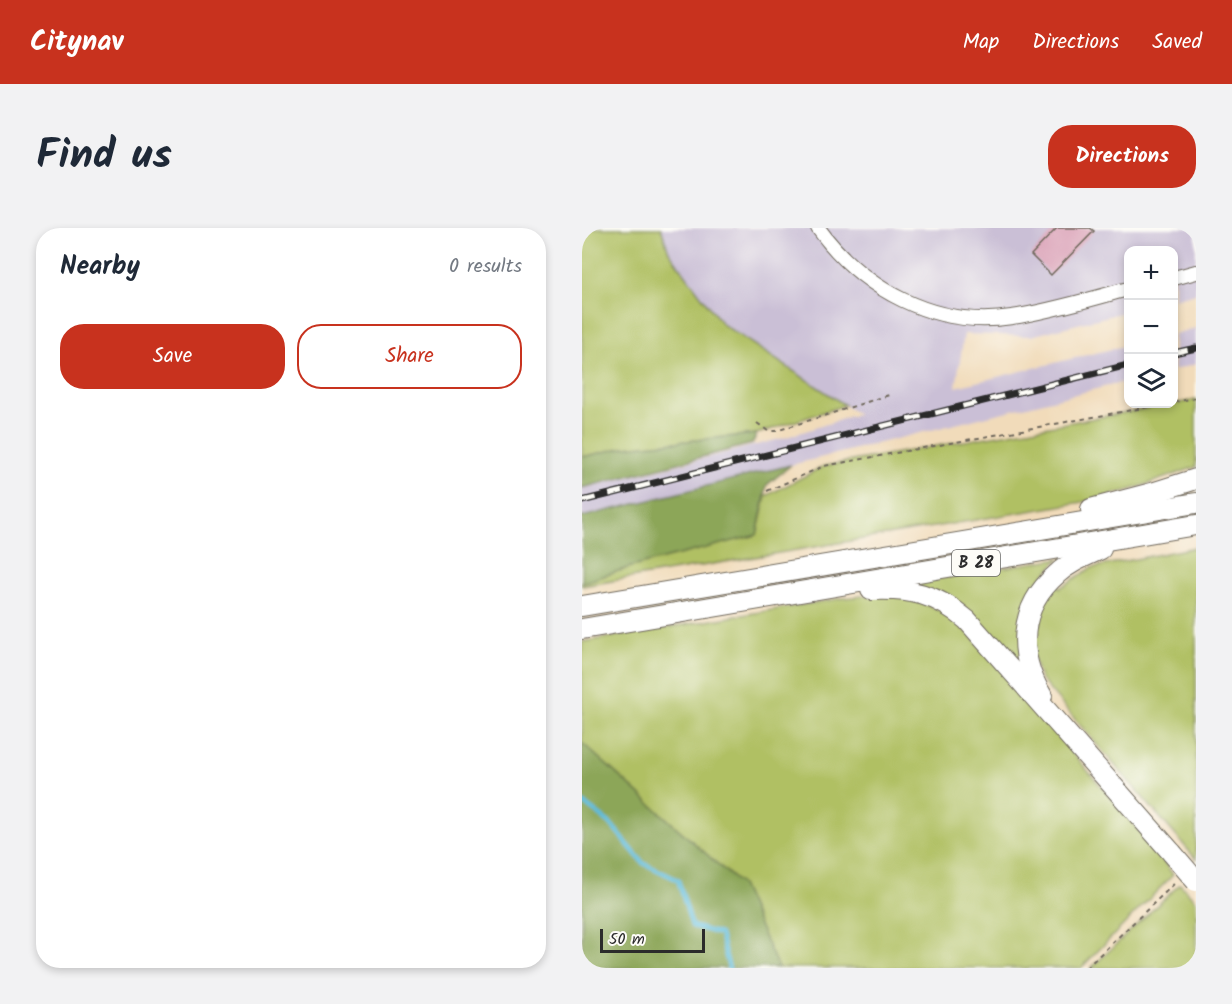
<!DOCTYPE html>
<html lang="en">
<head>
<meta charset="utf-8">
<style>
	body { margin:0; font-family:Kalam,sans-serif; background:#f2f2f3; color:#1f2937 }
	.controls { position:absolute; right:18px; top:18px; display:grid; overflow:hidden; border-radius:12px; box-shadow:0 3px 9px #0003 }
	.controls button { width:54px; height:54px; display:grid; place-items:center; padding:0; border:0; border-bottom:2px solid #e0e1e3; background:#fff; color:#1f2937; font:30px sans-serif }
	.scale { position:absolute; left:18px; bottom:15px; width:105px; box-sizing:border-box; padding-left:6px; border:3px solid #2b2b2b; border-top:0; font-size:16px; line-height:21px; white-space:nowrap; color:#2b2b2b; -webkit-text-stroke:4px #fdfcf7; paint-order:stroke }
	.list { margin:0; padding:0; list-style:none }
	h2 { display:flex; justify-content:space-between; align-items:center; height:78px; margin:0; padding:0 24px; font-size:26px }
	h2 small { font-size:20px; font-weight:400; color:#747a83 }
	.actions { display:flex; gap:12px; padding:18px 24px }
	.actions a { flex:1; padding:14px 0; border:2px solid #c8321e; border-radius:24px; text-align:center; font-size:21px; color:#c8321e }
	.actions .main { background:#c8321e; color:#fff }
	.icon { flex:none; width:33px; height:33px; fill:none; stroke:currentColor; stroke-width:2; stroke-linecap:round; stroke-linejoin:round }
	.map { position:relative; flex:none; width:614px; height:740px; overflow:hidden; border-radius:24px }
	header { display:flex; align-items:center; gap:36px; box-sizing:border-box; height:84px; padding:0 30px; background:#c8321e; color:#fff }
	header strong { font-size:28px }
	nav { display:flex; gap:33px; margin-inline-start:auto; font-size:21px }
	.intro { display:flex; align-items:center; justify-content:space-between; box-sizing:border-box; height:144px; padding:0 36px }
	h1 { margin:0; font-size:42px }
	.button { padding:15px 27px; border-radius:24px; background:#c8321e; color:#fff; font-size:21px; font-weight:700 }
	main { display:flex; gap:36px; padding:0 36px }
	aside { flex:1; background:#fff; border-radius:24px; box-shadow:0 3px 9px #0003 }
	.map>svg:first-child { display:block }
</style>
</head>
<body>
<header>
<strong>Citynav</strong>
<nav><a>Map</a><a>Directions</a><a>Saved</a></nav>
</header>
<div class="intro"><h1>Find us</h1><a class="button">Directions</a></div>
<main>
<aside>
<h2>Nearby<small>0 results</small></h2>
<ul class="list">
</ul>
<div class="actions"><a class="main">Save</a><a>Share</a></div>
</aside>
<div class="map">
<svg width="614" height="740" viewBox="0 0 614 740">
	<rect width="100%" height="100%" fill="#fdfcf7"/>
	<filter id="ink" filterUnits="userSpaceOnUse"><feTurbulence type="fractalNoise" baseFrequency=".0167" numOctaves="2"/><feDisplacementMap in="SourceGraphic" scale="12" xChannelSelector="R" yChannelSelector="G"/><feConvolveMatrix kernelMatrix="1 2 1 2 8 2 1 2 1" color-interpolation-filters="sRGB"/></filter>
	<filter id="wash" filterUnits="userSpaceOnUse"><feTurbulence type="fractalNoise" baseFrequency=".008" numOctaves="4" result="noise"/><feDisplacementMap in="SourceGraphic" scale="24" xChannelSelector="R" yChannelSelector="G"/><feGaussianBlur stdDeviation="1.35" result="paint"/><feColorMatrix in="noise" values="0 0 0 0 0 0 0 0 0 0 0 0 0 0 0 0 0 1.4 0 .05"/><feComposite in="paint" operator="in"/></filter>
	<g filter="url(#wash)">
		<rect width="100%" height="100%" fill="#f1dbba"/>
		<g fill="#cabfd6">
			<path d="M 79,0 L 614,0 L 614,65 L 592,71 L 592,22 L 546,22 L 546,83 L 449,108 L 382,106 L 374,159 L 546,117 L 546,153 L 0,289 L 0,261 L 202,210 L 276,186 L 140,96 L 87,24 Z"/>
			<path d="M 614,100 L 614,136 L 592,142 L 592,106 Z"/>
		</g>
		<g fill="#b0c063" stroke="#6e7647" stroke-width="1.5">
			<path d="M 0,0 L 79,0 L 87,24 L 140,96 L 263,177 L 175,206 L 43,219 L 0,229 Z"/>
			<path d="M 614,172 L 614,239 L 548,262 L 501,274 L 0,358 L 0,355 L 49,339 L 175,307 L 184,268 L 242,238 Z"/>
			<path d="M 614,319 L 614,631 L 458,451 L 449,422 L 451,397 L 474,353 L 478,360 L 509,340 Z"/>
			<path d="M 478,330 L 455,354 L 441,433 L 433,436 L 415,410 L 377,377 L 330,355 Z"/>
			<path d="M 300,366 L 327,369 L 372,389 L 434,459 L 573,621 L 591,647 L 499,740 L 196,740 L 159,657 L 0,515 L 0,414 L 261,370 Z"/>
			<path d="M 598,656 L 614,673 L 614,740 L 509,740 Z"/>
		</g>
		<g fill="#8ca659" stroke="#5c6842" stroke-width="1.5">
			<path d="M 175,206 L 170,216 L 0,260 L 0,229 L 43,219 Z"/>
			<path d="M 209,237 L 185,257 L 175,307 L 49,339 L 0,355 L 0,289 Z"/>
			<path d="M 0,515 L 159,657 L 196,740 L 0,740 Z"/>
		</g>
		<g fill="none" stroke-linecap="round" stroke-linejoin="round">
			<path stroke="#5dbcdb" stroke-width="4.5" d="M 0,574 L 28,595 L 61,635 L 96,652 L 110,698 L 138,706 L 147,740"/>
		</g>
		<g id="blocks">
			<path fill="#dca5ba" d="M 475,0 L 508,0 L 512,3 L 469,47 L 449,27 Z"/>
		</g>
	</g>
	<g filter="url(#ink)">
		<use href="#blocks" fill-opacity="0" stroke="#70695d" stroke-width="1.5"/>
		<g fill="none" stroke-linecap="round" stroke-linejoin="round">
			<g stroke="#70695d" stroke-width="16">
				<g id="minor">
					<path d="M 236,0 C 280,61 353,101 430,89 C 469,83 508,71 546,61"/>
					<path d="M 592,50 L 614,44"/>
				</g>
			</g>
			<g stroke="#70695d" stroke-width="22">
				<g id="highway">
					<path d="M 509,281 L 570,265 L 614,251"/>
					<path d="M 289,362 C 328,360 355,366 385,392 L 590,625"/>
					<path d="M 0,378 L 614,275"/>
					<path d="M 0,401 L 614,297"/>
					<path d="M 460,468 C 435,426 436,380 475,346 C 488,334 504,328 519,321"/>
				</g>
			</g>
			<g stroke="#70695d" stroke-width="2" stroke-dasharray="4.5 4.5" stroke-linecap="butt">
				<path d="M 592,174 L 614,170"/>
				<path d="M 175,195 L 186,203 L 194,203 L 310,166"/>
				<path d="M 185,263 L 242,238 L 583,176"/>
				<path d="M 504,740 L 593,655"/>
			</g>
			<use href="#minor" stroke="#fff" stroke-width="14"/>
			<use href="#highway" stroke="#fff" stroke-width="20"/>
			<g stroke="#2b2b2b" stroke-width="7">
				<g id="rail">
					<path d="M 592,125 L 614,120"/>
					<path d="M 0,273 L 546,137"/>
				</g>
			</g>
			<use href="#rail" stroke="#fdfcf7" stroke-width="4.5" stroke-dasharray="14" stroke-linecap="butt"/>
			<g stroke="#70695d" stroke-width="22" stroke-linecap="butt">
				<path id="highway-bridge" d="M 590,625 L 614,653"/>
			</g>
			<use href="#highway-bridge" stroke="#fff" stroke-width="20"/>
		</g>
	</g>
	<g text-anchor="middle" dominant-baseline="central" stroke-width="4.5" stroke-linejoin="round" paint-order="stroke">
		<rect fill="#fdfcf7" stroke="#6a6a68" stroke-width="1.5" x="370" y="322" width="48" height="26" rx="4.5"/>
		<g font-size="16" font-weight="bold" fill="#2b2b2b">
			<text x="394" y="335">B 28</text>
		</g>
	</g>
</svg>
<div class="controls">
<button>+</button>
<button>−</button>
<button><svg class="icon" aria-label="layers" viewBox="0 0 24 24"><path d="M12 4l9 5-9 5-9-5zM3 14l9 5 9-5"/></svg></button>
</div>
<div class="scale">50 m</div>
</div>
</main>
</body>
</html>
